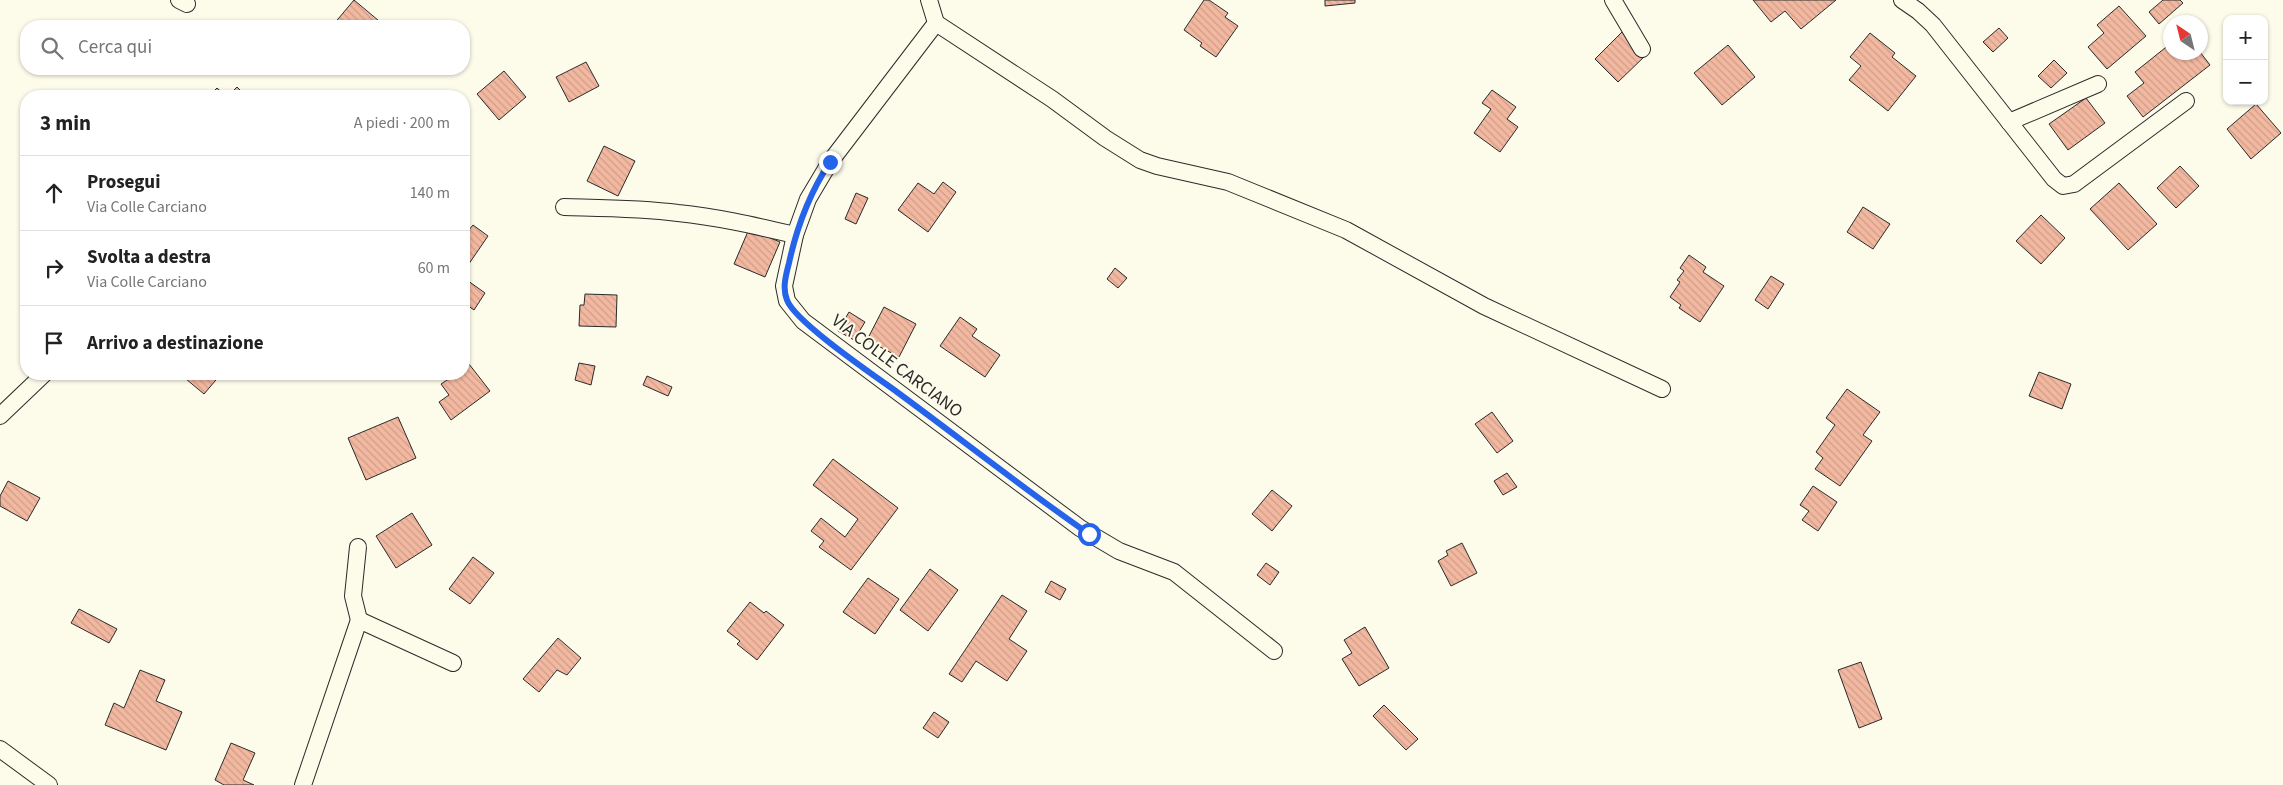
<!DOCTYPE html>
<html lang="it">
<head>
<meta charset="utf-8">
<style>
	body { margin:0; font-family:"Source Sans 3",sans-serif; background:#f2f2f2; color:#222 }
	.controls { position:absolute; right:15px; top:15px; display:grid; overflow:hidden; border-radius:10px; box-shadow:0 1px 4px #0004 }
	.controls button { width:45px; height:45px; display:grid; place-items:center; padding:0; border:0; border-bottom:1px solid #e0e0e0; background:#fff; color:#222; font:25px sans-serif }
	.compass { position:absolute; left:2163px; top:15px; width:45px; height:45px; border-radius:50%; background:#fff; box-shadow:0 1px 4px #0004; rotate:325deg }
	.stop { position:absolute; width:15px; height:15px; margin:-11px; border:4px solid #2563eb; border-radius:50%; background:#fff }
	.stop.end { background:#2563eb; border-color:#fff; box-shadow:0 1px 5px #0008 }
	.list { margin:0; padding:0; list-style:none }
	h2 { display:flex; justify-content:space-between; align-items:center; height:65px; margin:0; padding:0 20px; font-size:21px }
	h2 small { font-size:16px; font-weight:400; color:#767676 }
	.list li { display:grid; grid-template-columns:32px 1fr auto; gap:15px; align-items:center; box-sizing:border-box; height:75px; padding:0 20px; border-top:1px solid #e0e0e0 }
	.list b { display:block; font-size:19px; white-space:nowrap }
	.list p { margin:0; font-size:16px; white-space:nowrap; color:#767676 }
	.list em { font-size:16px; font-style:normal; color:#767676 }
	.icon { flex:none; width:28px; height:28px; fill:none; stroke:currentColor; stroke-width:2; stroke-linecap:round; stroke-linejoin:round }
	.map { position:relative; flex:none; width:2283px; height:785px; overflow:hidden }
	.search { position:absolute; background:#fff; box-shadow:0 1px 4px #0004; left:20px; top:20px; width:450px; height:55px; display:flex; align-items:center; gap:12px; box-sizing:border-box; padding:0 18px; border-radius:20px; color:#767676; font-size:19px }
	.panel { position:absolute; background:#fff; box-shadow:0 1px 4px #0004; left:20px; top:90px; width:450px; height:290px; border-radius:20px }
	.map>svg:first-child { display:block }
</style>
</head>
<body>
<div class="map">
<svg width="2283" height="785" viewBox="0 0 2283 785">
	<defs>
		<pattern id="building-back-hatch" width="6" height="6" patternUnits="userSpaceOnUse" patternTransform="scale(1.25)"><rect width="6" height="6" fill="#f2b8a0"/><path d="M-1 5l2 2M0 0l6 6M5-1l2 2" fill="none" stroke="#d09e8a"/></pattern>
	</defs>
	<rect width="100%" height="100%" fill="#fdfbea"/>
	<g fill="url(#building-back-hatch)" stroke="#2b2b2b">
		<path d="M 354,0 L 385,26 L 335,26 L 333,25 Z"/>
		<path d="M 1204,0 L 1209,0 L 1228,13 L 1225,17 L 1238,26 L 1216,57 L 1200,46 L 1202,43 L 1184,30 Z"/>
		<path d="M 1325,0 L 1355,0 L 1355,3 L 1325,6 Z"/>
		<path d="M 1753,0 L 1836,0 L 1801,29 L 1785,11 L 1771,22 Z"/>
		<path d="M 2163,0 L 2180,0 L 2183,3 L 2159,24 L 2149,12 Z"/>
		<path d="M 2119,6 L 2146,36 L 2107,69 L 2088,47 L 2104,33 L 2097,25 Z"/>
		<path d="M 1999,28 L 2008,38 L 1993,52 L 1983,42 Z"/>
		<path d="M 1622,32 L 1645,56 L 1618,82 L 1595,59 Z"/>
		<path d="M 1870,33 L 1895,53 L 1892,57 L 1916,76 L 1888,111 L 1849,80 L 1861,66 L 1850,57 Z"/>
		<path d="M 2170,44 L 2170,52 L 2200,52 L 2210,65 L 2143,117 L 2127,96 L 2144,83 L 2135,72 Z"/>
		<path d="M 1728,45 L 1755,77 L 1722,105 L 1694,73 Z"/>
		<path d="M 2054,60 L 2067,73 L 2051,88 L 2038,76 Z"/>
		<path d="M 586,62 L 599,86 L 569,102 L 556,77 Z"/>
		<path d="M 504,71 L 526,97 L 499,120 L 477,94 Z"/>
		<path d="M 237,87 L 246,96 L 228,96 Z"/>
		<path d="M 217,88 L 226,96 L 209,96 Z"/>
		<path d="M 1492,90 L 1516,107 L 1507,119 L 1518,127 L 1500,152 L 1474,133 L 1491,109 L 1482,103 Z"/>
		<path d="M 2086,98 L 2105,123 L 2068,150 L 2049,124 Z"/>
		<path d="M 2256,104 L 2281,133 L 2251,159 L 2227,129 Z"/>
		<path d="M 604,146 L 635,161 L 618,196 L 587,181 Z"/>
		<path d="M 2180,166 L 2199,186 L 2176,208 L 2157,188 Z"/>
		<path d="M 943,182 L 956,192 L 928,232 L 898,210 L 918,183 L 934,194 Z"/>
		<path d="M 2119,183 L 2157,224 L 2128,250 L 2090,209 Z"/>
		<path d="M 856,193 L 868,198 L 856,224 L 845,219 Z"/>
		<path d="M 1863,207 L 1890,224 L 1873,249 L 1847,232 Z"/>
		<path d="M 2041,215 L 2065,238 L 2041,264 L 2016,241 Z"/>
		<path d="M 473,225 L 488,236 L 464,271 L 464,236 Z"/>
		<path d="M 749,229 L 780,242 L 765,277 L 734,264 Z"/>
		<path d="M 1689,255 L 1706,267 L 1703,272 L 1724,286 L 1700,322 L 1679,308 L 1681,305 L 1670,297 L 1680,282 L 1677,280 L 1684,271 L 1680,268 Z"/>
		<path d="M 1115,268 L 1127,278 L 1118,288 L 1107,279 Z"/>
		<path d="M 1771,276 L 1784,284 L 1768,309 L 1755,300 Z"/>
		<path d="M 464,278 L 485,293 L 474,310 L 464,303 Z"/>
		<path d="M 585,294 L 617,295 L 616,327 L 579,326 L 580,305 L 584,305 Z"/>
		<path d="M 884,307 L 916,324 L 899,357 L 867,340 Z"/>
		<path d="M 849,312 L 865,322 L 854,340 L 838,331 Z"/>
		<path d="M 960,317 L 977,329 L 972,336 L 1000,355 L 985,377 L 940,346 Z"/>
		<path d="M 579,363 L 595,366 L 591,385 L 575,380 Z"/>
		<path d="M 469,364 L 490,391 L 451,420 L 439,402 L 449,395 L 441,384 L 456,374 L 464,374 L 464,368 Z"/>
		<path d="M 2039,372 L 2071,384 L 2062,409 L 2029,396 Z"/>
		<path d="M 180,374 L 221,374 L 204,394 Z"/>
		<path d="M 647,376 L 672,387 L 668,396 L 643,385 Z"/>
		<path d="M 1847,389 L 1880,412 L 1863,435 L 1872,441 L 1840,486 L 1815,469 L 1823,458 L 1816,452 L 1835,425 L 1826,418 Z"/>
		<path d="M 1492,412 L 1513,441 L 1497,453 L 1475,424 Z"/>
		<path d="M 398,417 L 416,458 L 366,480 L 348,438 Z"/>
		<path d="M 833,459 L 898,508 L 851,570 L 819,547 L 824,541 L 811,531 L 821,518 L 845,537 L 858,519 L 813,485 Z"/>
		<path d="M 1507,473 L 1517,487 L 1503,495 L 1494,481 Z"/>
		<path d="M 8,481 L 40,498 L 27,521 L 0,506 L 0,496 Z"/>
		<path d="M 1813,486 L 1837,502 L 1818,531 L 1802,520 L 1809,511 L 1800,505 Z"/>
		<path d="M 1272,490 L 1292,506 L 1272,531 L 1252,514 Z"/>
		<path d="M 412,513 L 432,545 L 396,568 L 376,536 Z"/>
		<path d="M 1462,543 L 1477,573 L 1451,586 L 1438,561 L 1448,555 L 1446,551 Z"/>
		<path d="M 473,557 L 494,573 L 470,604 L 449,589 Z"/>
		<path d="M 1266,563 L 1279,572 L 1270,585 L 1257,575 Z"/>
		<path d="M 930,569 L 958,590 L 928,631 L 900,610 Z"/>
		<path d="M 868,578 L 899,599 L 875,634 L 843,612 Z"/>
		<path d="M 1051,581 L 1066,589 L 1060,600 L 1045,592 Z"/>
		<path d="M 1002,595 L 1027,611 L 1009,639 L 1027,651 L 1007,681 L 976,661 L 962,682 L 949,674 Z"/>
		<path d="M 750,602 L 764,613 L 766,611 L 784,625 L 757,660 L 737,644 L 740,641 L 727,631 Z"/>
		<path d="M 79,609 L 117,629 L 109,643 L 71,623 Z"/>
		<path d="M 1365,627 L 1389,668 L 1359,686 L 1342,659 L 1352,653 L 1344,640 Z"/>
		<path d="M 558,638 L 581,658 L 567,675 L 557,670 L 539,692 L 523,679 Z"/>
		<path d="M 1861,662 L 1882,719 L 1859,728 L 1838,670 Z"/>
		<path d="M 140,670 L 165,680 L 156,701 L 182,712 L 166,750 L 105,725 L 114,703 L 124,708 Z"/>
		<path d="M 1384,705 L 1418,739 L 1406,750 L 1373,716 Z"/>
		<path d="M 934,712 L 949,722 L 938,738 L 923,728 Z"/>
		<path d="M 231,743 L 255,753 L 243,780 L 254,785 L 224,785 L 215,780 Z"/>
	</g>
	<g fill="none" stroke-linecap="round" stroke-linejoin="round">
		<g stroke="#2b2b2b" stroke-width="18">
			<g id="street">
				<path d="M 179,0 L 187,4"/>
				<path d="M 929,0 L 936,23 L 830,162 L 808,199 L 795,235 L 784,286 L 787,301 L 803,321 L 1080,528 L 1119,551 L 1174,572 L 1274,651"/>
				<path d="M 1613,0 L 1642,49"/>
				<path d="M 1902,0 L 1918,11 L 1933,25 L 2054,179 L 2063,186 L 2074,184 L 2186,101"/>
				<path d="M 936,23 L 1052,99 L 1105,138 L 1140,160 L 1157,166 L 1228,182 L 1346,230 L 1484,306 L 1662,389"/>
				<path d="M 2009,122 L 2098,84"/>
				<path d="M 564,207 C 602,208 640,208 678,213 C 718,217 756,226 795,235"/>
				<path d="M 0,416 L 44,374"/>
				<path d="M 358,547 L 353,596 L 359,620"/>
				<path d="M 0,749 L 49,785"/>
				<path d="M 303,785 L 359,620 L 453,663"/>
			</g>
		</g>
		<use href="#street" stroke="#fdfbea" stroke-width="16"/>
	</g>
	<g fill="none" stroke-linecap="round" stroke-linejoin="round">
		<path stroke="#2563eb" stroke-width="6" d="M 830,162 C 809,194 797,226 789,263 C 786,275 782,288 787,300 C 795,322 875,376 897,392 C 961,439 1024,489 1089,534"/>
	</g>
	<g text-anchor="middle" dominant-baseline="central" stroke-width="4" stroke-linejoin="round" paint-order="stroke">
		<g font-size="18" fill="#2b2b2b" stroke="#fdfbea">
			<text transform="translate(897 366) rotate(37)">VIA COLLE CARCIANO</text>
		</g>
	</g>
</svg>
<div class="controls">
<button>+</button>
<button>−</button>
</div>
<svg class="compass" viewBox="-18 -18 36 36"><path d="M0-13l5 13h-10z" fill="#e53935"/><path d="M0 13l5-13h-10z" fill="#767676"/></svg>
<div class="stop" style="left:1089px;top:534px"></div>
<div class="stop end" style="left:830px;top:162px"></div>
<div class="search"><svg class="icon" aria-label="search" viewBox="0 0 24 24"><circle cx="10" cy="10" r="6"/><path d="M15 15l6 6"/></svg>Cerca qui</div>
<section class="panel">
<h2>3 min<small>A piedi · 200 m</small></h2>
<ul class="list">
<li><svg class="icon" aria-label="ahead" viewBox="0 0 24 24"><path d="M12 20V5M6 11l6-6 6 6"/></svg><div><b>Prosegui</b><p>Via Colle Carciano</p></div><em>140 m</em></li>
<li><svg class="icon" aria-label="right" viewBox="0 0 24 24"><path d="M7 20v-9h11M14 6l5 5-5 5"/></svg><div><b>Svolta a destra</b><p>Via Colle Carciano</p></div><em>60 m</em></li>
<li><svg class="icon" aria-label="arrive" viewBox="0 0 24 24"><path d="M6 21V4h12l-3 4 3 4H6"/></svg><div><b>Arrivo a destinazione</b></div></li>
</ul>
</section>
</div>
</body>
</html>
